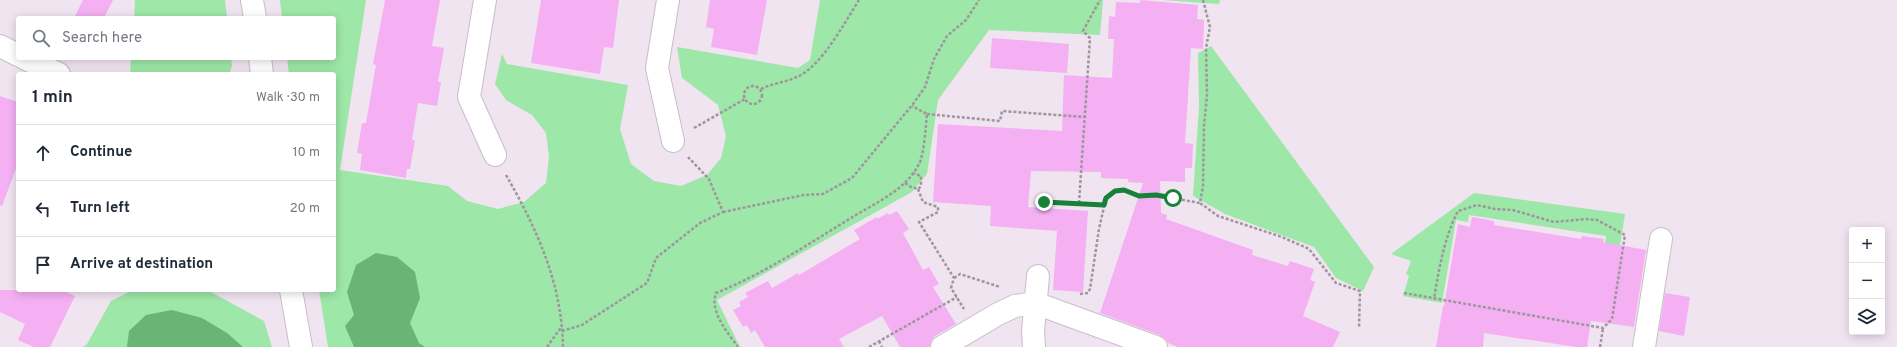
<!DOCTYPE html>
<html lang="en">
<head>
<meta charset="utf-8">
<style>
	body { margin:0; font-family:Overpass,sans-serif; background:#f2f2f3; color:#1f2937 }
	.controls { position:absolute; right:12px; bottom:12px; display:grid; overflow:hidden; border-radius:4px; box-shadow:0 2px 10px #0003 }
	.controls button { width:36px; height:36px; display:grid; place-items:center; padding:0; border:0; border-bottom:1px solid #e0e1e3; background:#fff; color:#1f2937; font:20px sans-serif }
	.stop { position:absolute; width:12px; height:12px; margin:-9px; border:3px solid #168137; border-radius:50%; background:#fff }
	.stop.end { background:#168137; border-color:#fff; box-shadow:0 1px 4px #0008 }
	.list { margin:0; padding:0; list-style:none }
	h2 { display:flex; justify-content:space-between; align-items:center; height:52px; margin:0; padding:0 16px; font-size:17px }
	h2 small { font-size:13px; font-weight:400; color:#747a83 }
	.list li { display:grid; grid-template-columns:26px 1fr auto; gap:12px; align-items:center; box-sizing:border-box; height:56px; padding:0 16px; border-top:1px solid #e0e1e3 }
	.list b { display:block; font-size:15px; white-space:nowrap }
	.list em { font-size:13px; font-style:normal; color:#747a83 }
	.icon { flex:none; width:22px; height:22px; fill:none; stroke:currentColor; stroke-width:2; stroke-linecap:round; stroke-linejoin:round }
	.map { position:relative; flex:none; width:1897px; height:347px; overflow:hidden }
	.search { position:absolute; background:#fff; box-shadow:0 2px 10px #0003; left:16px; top:16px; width:320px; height:44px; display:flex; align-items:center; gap:10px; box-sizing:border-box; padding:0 14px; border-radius:4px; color:#747a83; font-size:15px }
	.panel { position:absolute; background:#fff; box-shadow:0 2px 10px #0003; left:16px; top:72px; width:320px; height:220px; border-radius:4px }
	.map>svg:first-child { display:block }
</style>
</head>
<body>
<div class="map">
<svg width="1897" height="347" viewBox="0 0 1897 347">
	<rect width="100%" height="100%" fill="#f0e4f0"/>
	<g fill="#9de7a8">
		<path d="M 135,0 L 225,0 L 227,18 L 134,18 Z"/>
		<path d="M 280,0 L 366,0 L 340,170 L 448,186 L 467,201 L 498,209 L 524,202 L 546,183 L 549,157 L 546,133 L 532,115 L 506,100 L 495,84 L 502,54 L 507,64 L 628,85 L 620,129 L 631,164 L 654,181 L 681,186 L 707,175 L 721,158 L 726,136 L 718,105 L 682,78 L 677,47 L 798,68 L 810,60 L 820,0 L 1103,0 L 1100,35 L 989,30 L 938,100 L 927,174 L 912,192 L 717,300 L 740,347 L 328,347 L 319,290 L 334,290 L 334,74 L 289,74 L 287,58 L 334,58 L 334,18 L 282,18 Z"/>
		<path d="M 1163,0 L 1220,0 L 1219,4 Z"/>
		<path d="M 1211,46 L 1374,267 L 1363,291 L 1336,278 L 1314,247 L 1225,214 L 1193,196 L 1199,106 L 1198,53 Z"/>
		<path d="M 131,58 L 231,58 L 232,66 L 229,74 L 130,74 Z"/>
		<path d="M 1474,193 L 1625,214 L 1619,252 L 1605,247 L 1606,236 L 1469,215 L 1468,222 L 1456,220 L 1442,303 L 1403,296 L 1409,276 L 1406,274 L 1411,261 L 1391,254 Z"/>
		<path d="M 133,290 L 201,290 L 211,292 L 264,321 L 272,347 L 83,347 L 87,344 L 111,301 Z"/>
	</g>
	<g fill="#6ab476">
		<path d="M 376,253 L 397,257 L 415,272 L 420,298 L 410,323 L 419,343 L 425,347 L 354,347 L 345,326 L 354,315 L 347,292 L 356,265 Z"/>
		<path d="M 172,310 L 202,318 L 227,333 L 243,347 L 127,347 L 129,331 L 146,315 Z"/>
	</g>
	<g fill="#f4b0f3">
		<path d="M 83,0 L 113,0 L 104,18 L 74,18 Z"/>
		<path d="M 385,0 L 440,0 L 432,46 L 444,48 L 438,82 L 441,82 L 437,106 L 418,103 L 412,140 L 415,140 L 410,169 L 407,169 L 406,178 L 360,170 L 362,154 L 357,153 L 362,123 L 366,123 L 376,65 L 373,64 Z"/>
		<path d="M 541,0 L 619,0 L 613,48 L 604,47 L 600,74 L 531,63 Z"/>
		<path d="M 710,0 L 767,0 L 757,55 L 711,47 L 714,29 L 706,27 Z"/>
		<path d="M 1140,0 L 1198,5 L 1197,19 L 1204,20 L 1203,49 L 1191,48 L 1185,143 L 1193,144 L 1192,168 L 1185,168 L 1185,182 L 1160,181 L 1161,213 L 1167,215 L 1166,219 L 1253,250 L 1252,255 L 1288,266 L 1290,261 L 1314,269 L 1310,280 L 1315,282 L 1303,316 L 1340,332 L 1333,347 L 1178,347 L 1168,343 L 1165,339 L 1160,335 L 1100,313 L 1143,183 L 1128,182 L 1128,179 L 1101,178 L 1101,172 L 1031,171 L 1028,207 L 1088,211 L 1083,292 L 1053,290 L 1057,231 L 990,226 L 991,206 L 933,202 L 938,124 L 1062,131 L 1064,75 L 1112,78 L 1114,39 L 1108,39 L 1109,16 L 1115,17 L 1116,2 L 1140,3 Z"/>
		<path d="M 992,38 L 1069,44 L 1067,73 L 990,68 Z"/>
		<path d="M 0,96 L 18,102 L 18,163 L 2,206 L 0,205 Z"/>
		<path d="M 897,211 L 909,229 L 903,233 L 923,270 L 929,267 L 939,284 L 933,287 L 956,324 L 935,336 L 931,341 L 930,347 L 900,347 L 882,316 L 839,339 L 844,347 L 765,347 L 755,330 L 751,333 L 747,325 L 743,327 L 733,310 L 741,306 L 739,302 L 748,297 L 745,293 L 768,281 L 772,288 L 798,273 L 799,275 L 860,239 L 854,230 L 877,217 L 877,219 L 888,213 L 889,215 Z"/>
		<path d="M 1472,217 L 1494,221 L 1494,225 L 1581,239 L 1582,236 L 1604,239 L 1603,242 L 1646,250 L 1634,327 L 1591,321 L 1587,347 L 1576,347 L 1484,333 L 1483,347 L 1436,347 L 1443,306 L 1444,306 L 1458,224 L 1470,227 Z"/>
		<path d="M 0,290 L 62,290 L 75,296 L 50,347 L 34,347 L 18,340 L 25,324 L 0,312 Z"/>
		<path d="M 1665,293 L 1690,297 L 1684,336 L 1659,331 Z"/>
	</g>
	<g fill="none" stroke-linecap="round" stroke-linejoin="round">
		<g stroke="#c9bdc9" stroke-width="24">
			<g id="minor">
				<path d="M 252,0 L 255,18"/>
				<path d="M 485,0 L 469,97 L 495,155"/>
				<path d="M 668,0 L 657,68 L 673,141"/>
				<path d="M 0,46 L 18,55"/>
				<path d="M 24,58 L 59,74"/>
				<path d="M 260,58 L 262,74"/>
				<path d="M 291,290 L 301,347"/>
				<path d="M 942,347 L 998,314 L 1015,306 L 1035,303 L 1156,347"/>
				<path d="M 1034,347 L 1033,331 L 1038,276"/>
				<path d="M 1644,347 L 1661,239"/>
			</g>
		</g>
		<g stroke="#9e959d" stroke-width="2.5" stroke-dasharray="3 2" stroke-linecap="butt">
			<path d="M 1203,0 L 1210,27 L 1206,48 L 1207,95 L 1204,126 L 1203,186 L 1200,203 L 1218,216 L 1282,237 L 1309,249 L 1336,283 L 1360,291 L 1359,327"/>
			<circle cx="753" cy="95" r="9"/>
			<path d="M 761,89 C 773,83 787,82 799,76 C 822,65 845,22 859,0"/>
			<path d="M 927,114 L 1000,121 L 1002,111 L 1085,117"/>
			<path d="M 694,128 L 745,99"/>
			<path d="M 506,175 C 537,229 562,284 563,347"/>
			<path d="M 905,183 L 911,187 L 918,189 L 921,186 L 921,176 L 913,173"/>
			<path d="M 918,189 L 923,202 L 938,207 L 938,212 L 919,222 L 954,278 L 951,288 L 964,309"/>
			<path d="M 1044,202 L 1104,205"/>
			<path d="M 1079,203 L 1090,38 L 1083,31 L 1100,0"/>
			<path d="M 723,212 L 804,195 L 823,194 L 852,178 L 913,104 L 925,87 L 934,59 L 947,36 L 966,20 L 979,0"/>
			<path d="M 954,278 L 960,274 L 1000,287"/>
			<path d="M 1404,293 L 1603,328 L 1612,319 L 1625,235 L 1597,220 L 1586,219 L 1554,222 L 1513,210 L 1495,209 L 1477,205 L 1458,211 C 1444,238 1439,269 1434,299"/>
			<path d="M 1080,294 L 1088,293 L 1090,289 L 1099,229 L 1106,198 L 1115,191 L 1124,190 L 1139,196 L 1156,195 L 1200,203"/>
			<path d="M 562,331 L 582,325 L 647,283 L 656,258 L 700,223 L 723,212 L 709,179 L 688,157"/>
			<path d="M 879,341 L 882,347"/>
			<path d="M 547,347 L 562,326"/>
			<path d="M 738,347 C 728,333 709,311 716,293 C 763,274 807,245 851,218 C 875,203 905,191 919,164 C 924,155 926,125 927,114 L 912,106"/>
			<path d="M 869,347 L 957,297"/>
			<path d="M 1600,347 L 1603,328"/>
		</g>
		<use href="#minor" stroke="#fff" stroke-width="22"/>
	</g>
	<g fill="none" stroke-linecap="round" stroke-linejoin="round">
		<path stroke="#168137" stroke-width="5" d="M 1044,202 L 1104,205 L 1106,198 L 1115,191 L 1124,190 L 1139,196 L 1156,195 L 1173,198"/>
	</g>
</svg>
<div class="controls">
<button>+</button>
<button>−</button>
<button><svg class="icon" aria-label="layers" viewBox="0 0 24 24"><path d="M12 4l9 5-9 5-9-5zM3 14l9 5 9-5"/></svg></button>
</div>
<div class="stop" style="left:1173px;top:198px"></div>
<div class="stop end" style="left:1044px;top:202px"></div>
<div class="search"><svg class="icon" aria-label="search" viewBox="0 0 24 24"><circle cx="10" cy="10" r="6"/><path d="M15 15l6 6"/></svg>Search here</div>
<section class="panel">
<h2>1 min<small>Walk · 30 m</small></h2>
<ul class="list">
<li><svg class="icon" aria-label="ahead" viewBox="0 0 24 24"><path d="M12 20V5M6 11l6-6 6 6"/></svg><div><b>Continue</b></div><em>10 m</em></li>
<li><svg class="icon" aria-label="left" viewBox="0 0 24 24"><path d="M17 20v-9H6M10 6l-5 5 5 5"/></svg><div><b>Turn left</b></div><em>20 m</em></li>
<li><svg class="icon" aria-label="arrive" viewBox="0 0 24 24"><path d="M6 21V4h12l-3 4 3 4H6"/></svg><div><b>Arrive at destination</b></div></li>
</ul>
</section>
</div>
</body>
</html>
